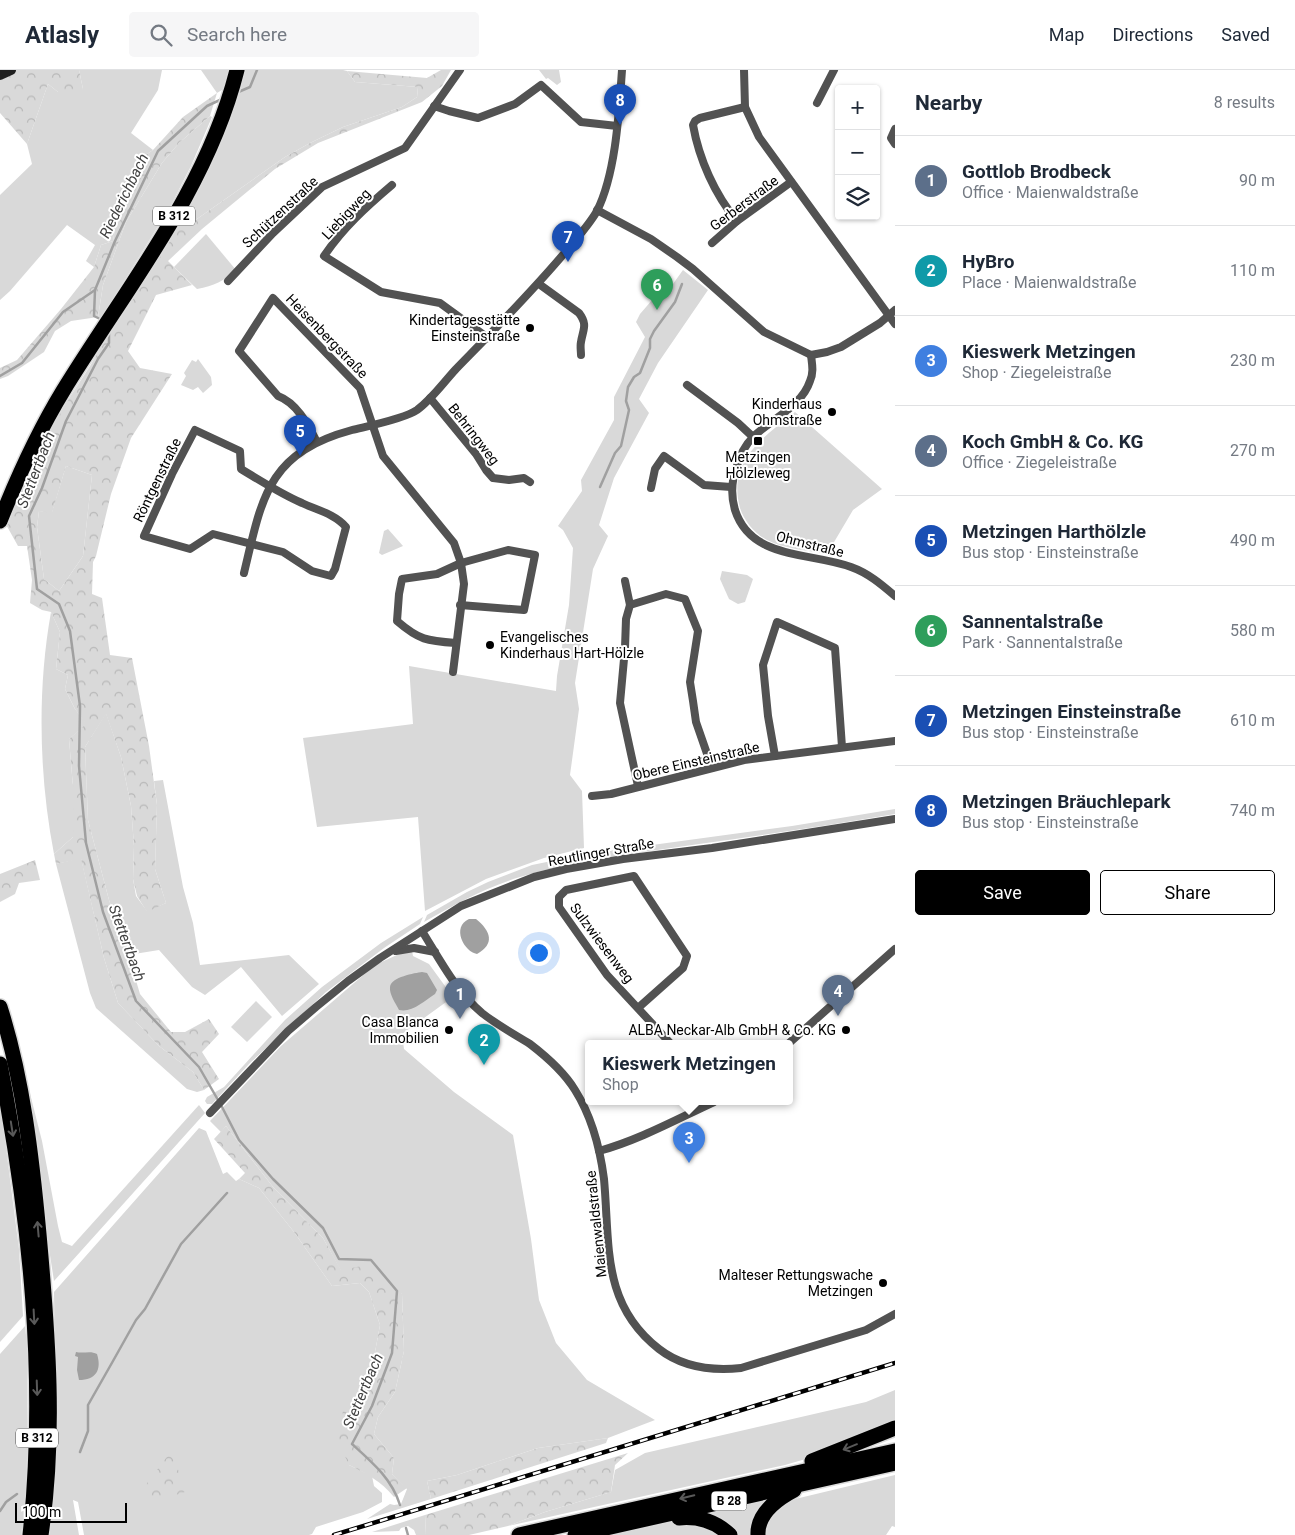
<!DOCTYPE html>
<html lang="en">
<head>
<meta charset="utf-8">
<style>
	body { margin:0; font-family:Roboto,sans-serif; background:#f6f6f7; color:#1f2937 }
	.controls { position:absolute; right:15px; top:15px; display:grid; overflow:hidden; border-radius:5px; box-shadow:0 1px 4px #0004 }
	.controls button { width:45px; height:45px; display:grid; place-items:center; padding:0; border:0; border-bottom:1px solid #e0e1e3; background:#fff; color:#1f2937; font:25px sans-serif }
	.scale { position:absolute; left:15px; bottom:12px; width:112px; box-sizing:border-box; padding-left:5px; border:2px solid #000; border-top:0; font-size:14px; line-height:18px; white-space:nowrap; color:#000; -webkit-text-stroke:4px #fff; paint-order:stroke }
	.you { position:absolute; left:538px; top:882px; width:18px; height:18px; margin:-12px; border:4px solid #fff; border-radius:50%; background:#1a73e8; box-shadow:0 0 0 8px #1a73e833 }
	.badge { display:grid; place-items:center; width:32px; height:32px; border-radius:50%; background:#000; color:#fff; font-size:16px; font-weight:700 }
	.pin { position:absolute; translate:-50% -41px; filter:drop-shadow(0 1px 2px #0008) }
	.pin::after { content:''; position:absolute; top:26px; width:18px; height:15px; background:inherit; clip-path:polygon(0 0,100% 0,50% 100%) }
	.popup { position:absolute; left:585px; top:970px; width:208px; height:65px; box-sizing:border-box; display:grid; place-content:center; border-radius:5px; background:#fff; filter:drop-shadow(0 1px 4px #0005); font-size:16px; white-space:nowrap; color:#747a83 }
	.popup b { font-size:19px; color:#1f2937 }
	.popup::after { content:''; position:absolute; left:50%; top:100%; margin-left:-10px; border:10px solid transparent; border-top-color:#fff }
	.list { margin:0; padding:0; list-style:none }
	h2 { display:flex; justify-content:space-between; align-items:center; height:65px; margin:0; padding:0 20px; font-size:21px }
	h2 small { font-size:16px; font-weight:400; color:#747a83 }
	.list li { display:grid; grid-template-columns:32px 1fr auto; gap:15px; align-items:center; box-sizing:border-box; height:90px; padding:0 20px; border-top:1px solid #e0e1e3 }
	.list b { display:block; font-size:19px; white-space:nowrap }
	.list p { margin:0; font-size:16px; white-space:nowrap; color:#747a83 }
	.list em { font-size:16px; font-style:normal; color:#747a83 }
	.actions { display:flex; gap:10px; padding:15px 20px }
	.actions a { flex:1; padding:11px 0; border:1px solid #000; border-radius:5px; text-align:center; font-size:18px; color:#000 }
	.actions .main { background:#000; color:#fff }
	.icon { flex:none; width:28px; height:28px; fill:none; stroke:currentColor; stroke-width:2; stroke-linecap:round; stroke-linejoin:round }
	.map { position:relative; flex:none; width:895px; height:1465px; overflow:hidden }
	header { display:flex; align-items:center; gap:30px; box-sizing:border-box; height:70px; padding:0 25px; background:#fff; border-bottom:1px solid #e0e1e3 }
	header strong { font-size:24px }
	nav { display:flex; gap:28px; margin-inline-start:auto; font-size:18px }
	.search { width:350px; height:45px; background:#f6f6f7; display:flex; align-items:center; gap:12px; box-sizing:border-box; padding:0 18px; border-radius:5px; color:#747a83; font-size:19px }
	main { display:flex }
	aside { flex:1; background:#fff }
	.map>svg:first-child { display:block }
</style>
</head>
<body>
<header>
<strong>Atlasly</strong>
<div class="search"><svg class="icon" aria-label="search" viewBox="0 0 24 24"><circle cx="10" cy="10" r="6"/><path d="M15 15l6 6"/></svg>Search here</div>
<nav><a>Map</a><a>Directions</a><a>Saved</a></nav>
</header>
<main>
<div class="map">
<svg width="895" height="1465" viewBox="0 0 895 1465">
	<defs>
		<pattern id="forest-crowns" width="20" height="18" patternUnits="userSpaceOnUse" patternTransform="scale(1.25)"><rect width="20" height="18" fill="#d9d9d9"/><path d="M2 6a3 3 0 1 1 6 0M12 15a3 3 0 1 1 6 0" fill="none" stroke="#b8b8b8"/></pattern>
	</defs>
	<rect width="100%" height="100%" fill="#fff"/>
	<g fill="#d9d9d9">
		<path d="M 79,0 L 162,0 L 158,20 L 131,63 L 153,80 L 138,90 L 115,159 L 113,171 L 101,175 L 94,197 L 86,191 L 95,175 L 67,155 L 10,221 L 0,230 L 0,125 L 32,94 L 27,74 L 48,14 L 58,22 L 83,19 Z"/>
		<path d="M 201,0 L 230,0 L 225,18 L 217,23 Z"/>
		<path d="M 244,0 L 343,0 L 347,1 L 355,12 L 418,17 L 417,27 L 402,37 L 343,57 L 310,73 L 285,87 L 187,156 L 179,153 C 208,105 230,55 244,0 Z"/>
		<path d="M 539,0 L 559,0 L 561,12 L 557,15 L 548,8 L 546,9 Z"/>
		<path d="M 210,46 L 212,47 L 191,96 L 170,137 L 101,248 L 98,247 L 103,215 L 126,152 L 162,93 L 179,73 Z"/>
		<path d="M 206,164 L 236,200 C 224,211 214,216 197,219 L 174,197 Z"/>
		<path d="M 683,200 L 708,220 L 658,293 L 639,329 L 649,343 L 614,408 L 599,455 L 608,466 L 593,499 L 575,613 L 579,639 L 570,705 L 582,721 L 584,778 L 544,788 L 486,809 L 425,841 L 418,747 L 317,757 L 303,668 L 413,654 L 409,596 L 556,621 L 557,606 L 569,535 L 573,478 L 563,460 L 558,456 L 582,421 L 581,410 L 614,350 L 614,327 L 645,267 L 636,252 L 640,244 L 659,222 L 665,225 Z"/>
		<path d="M 198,289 L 211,307 L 212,315 L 203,323 L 198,317 L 193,320 L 181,315 L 186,306 L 184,303 L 192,290 L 196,292 Z"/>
		<path d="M 795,342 L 882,419 L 853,440 L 827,484 C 807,480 784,479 767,470 C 755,464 744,451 740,438 C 727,390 763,368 795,342 Z"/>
		<path d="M 66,396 L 92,405 L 83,486 L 59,521 L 44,509 L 37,457 L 39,441 L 52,442 Z"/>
		<path d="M 388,459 L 403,476 L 382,485 L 379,483 L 384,461 Z"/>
		<path d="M 722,501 L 747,505 L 753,509 L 745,532 L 738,534 L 729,529 L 720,509 Z"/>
		<path d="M 51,542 L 60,562 L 56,599 L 68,605 L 65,619 L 75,639 L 87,654 L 69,669 L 73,717 L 73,767 L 54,784 C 39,707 37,620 51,542 Z"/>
		<path d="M 106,643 L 121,687 L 131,736 L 134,776 L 133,809 L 136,826 L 147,841 L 166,833 L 155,799 L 157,735 L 154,711 L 163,710 L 183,817 L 193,853 L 200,895 L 289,885 L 319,914 L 282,946 L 241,897 L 205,925 L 192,917 L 159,880 L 128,885 L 109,830 L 88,750 L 85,677 Z"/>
		<path d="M 895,739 L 895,744 C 830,755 765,765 699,774 C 639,783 578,789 520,807 C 486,817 454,835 424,852 L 427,845 L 467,822 L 488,812 L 532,795 L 586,784 L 792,756 Z"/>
		<path d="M 81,788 L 104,888 L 118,933 L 159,976 L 193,1002 L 204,1020 L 197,1022 L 187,1019 L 96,938 L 90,923 L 56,794 Z"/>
		<path d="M 423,847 L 420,854 L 384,878 L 326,922 L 250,993 L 212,1034 L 207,1034 L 205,1031 L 207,1027 L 224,1017 L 285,950 L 322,917 L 381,873 Z"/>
		<path d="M 412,881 L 413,886 L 429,894 L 453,927 L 402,964 L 404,979 L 454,1022 L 513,1065 L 531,1169 L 539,1230 L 556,1273 L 587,1310 L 655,1350 L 608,1368 L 538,1378 L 457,1405 L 427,1411 L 431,1429 L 367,1449 L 390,1434 L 394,1435 L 401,1434 L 407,1419 L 392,1404 L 394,1388 L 374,1364 L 378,1347 L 395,1322 L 404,1281 L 402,1224 L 341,1201 L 323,1168 L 273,1117 L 226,1056 L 221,1062 L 210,1051 L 281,976 L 375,895 L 399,884 Z"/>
		<path d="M 256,931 L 272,947 L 247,972 L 231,957 Z"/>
		<path d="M 25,1004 L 42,1071 L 58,1156 L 62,1172 L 72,1176 L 199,1035 L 205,1043 L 54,1211 L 22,1006 Z"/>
		<path d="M 0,1031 L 19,1179 L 23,1246 L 0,1272 Z"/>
		<path d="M 199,1058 L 206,1061 L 223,1104 L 227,1102 L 236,1111 L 239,1109 L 259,1118 L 294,1162 L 332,1216 L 360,1213 L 369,1222 L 380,1255 L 368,1320 L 345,1329 L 349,1395 L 372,1406 L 374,1416 L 382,1423 L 382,1432 L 363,1442 L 316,1457 L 312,1464 L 309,1465 L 84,1465 L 78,1432 L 73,1430 L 79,1465 L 49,1465 L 56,1392 L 54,1222 Z"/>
		<path d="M 25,1256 L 27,1275 C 27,1338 30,1402 21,1465 L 0,1465 L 0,1284 Z"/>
		<path d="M 895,1320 L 895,1351 L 809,1388 L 785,1395 L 508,1456 L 545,1442 L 611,1422 L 615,1400 L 645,1383 L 866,1332 Z"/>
		<path d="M 895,1405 L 895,1457 L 892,1456 L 886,1465 L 761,1465 L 766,1447 L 791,1430 Z"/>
		<path d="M 774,1425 L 755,1465 L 736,1465 L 699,1442 Z"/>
		<path d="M 425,1445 L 426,1465 L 416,1465 L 414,1460 L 408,1456 L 401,1458 L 399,1461 L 372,1462 Z"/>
		<path d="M 680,1450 L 687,1450 L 725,1465 L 605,1465 Z"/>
	</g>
	<g fill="url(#forest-crowns)" fill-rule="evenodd">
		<path d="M 0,0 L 79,0 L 83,19 L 76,27 L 58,22 L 48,14 L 27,74 L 0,43 Z"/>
		<path d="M 441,0 L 451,0 L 442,16 L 422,32 L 318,73 L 275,99 L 202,159 L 168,191 L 192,215 L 156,225 L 128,281 L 140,298 L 172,304 L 131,368 L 111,424 L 96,486 L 93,492 L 92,524 L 102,528 L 110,585 L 132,588 L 149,676 L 157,735 L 155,799 L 166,833 L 147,842 L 137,826 L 133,809 L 134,776 L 131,736 L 121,687 L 106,644 L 85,677 L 88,750 L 109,830 L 132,897 L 140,924 L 171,962 L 185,962 L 209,949 L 219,964 L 202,982 L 219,1009 L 204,1020 L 193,1002 L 159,976 L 118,933 L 104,888 L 81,789 L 56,794 L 54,784 L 73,767 L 73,717 L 69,669 L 86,654 L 75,639 L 65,619 L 68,605 L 56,599 L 60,562 L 51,542 L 42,540 L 30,533 L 32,510 L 27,476 L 18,476 L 4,451 L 32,391 L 53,353 L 90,296 L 116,250 L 179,153 L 187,156 L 285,87 L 310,73 L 343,57 L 402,37 L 417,27 L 418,17 L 355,12 L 347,1 L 427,8 ZM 66,396 L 92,405 L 83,486 L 59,521 L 44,509 L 37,457 L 39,441 L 52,443 Z"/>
		<path d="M 217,23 L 210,46 L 179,73 L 162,93 L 126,152 L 103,215 L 98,247 L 71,251 L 55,261 L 44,282 L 8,306 L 0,309 L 0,298 L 17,290 L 61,239 L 94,197 L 101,175 L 113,171 L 115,159 L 138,90 L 153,80 L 183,47 Z"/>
		<path d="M 35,790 L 40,810 L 19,813 L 15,824 L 0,832 L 0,804 Z"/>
		<path d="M 226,1056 L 273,1117 L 323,1168 L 341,1200 L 367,1195 L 402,1224 L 404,1281 L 395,1322 L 378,1347 L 374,1364 L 394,1388 L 392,1404 L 407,1418 L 394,1427 C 381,1411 367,1404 349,1395 L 338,1371 L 345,1328 L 368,1320 L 380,1255 L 369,1222 L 360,1213 L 332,1216 L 294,1162 L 259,1118 L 239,1109 L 245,1103 L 214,1069 Z"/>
		<path d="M 608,1368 L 606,1373 L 431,1429 L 427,1411 L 457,1405 L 538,1378 Z"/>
		<path d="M 172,1380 L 185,1422 L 154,1432 L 139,1424 Z"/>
		<path d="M 628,1383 L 615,1395 L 611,1422 L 545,1442 L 508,1456 L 469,1465 L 426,1465 L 425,1445 Z"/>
	</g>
	<g fill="#a0a0a0">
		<path d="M 469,849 L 476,849 C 491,861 495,874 477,884 C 464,882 451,857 469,849 Z"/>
		<path d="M 422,902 L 427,903 L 437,920 L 435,924 C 424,931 412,943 399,940 C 396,934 389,924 390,917 C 391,907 415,903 422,902 Z"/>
		<path d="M 76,1282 C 84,1284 90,1280 97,1284 C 102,1300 96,1310 79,1310 L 77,1300 L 78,1287 L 75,1286 Z"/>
	</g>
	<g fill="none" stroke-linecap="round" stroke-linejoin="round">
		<g stroke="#a0a0a0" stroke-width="2.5">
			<path d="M 236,23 L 250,17 L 257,0"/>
			<path d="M 102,250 L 94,246 L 95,220 L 115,171 L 158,81 L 207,36 L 222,29"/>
			<path d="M 109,260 L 109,273 L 98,289 L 66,351 L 42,418 L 29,446 L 37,519 L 59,534 L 70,561 L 80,636 L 79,696 L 86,773 L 103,842 L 136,931 L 199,997 L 218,1030"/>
			<path d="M 0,306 L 22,293 L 63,242 L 95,220"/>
			<path d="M 600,417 L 615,383 L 621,376 L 629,340 L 626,331 L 628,317 L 634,307 L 640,303 L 650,278 L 650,269 L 654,261 L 675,232 L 682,214"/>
			<path d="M 221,1035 L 239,1070 L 273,1109 L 323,1158 L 339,1189 L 371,1190 L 397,1221 L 392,1283 L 372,1336 L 352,1374 C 372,1392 392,1409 400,1435"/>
			<path d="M 80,1382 L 88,1361 L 88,1335 L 113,1291 L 136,1250 L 145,1239 L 181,1174 L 227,1123"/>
			<path d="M 0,1441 L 6,1432 L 17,1424"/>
			<path d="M 406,1458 L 408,1465"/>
		</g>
		<g stroke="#dbdbdb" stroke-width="18">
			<g id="highway">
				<path d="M 0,451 C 18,406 38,362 63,321 C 126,218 207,120 237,0"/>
				<path d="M 0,937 C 23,1009 32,1088 39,1164 C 48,1264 56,1365 41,1465"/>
				<path d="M 0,994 C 30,1149 47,1308 30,1465"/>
				<path d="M 812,1391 L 895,1358"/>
				<path d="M 679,1448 C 699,1446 715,1451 730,1465"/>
				<path d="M 519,1465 L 895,1381"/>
				<path d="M 575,1465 L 895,1393"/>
				<path d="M 758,1465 C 757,1444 777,1429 794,1420"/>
			</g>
		</g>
		<g stroke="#525252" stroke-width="8">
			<path d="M 744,0 L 745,37 L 759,67 L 895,254"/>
			<path d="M 817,33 L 834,0"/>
			<path d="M 434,36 L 449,41 L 478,48 L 515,34 L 541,15 L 581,52 L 617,56"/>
			<path d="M 895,59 L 891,68 L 895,74"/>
			<path d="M 392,115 C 366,137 343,158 324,186 L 381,222 L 440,233 L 488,268"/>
			<path d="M 597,140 L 651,169 L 677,187 L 693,199 L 764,262 L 811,285 L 827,282 L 841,277 L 880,253 L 895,240"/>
			<path d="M 737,151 C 715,125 699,89 693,55 L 695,51 L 700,48 L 745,37"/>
			<path d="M 712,173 L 737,151 L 791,112"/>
			<path d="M 228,211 L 273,163 L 322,117 L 405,78 L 460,0"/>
			<path d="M 539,214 L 579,243 C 588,255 583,259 581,272 C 580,276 581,281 581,285"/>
			<path d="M 811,285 C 812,294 814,302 810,311 C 802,336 772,349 754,366 C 745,375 739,387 736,399 C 731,413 731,426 735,440 C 751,490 810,482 851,497 C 868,503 881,514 895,526"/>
			<path d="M 687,315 L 738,353 L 753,367"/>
			<path d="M 430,328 L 476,384 L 486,400 L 493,408 L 509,410 L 524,408 L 530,412"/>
			<path d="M 195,360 L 240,381 L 241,399 C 261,411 281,424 302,433 C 317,440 335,444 346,457 L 335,499 L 331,506 L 312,501 L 283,482 L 213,464 L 190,479 L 144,466 L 172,404 Z"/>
			<path d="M 317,372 C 308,355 297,333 278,326 L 239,281 L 273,228 L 360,318 L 383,386 L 454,473 L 461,493 L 464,514 L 453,602"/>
			<path d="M 651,418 L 655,399 L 664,386 L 704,415 L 731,417"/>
			<path d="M 244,503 C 262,428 267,383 352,360 C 368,356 404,349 417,340 C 432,329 443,313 456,299 C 494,260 532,222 567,180 C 577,168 589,155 597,141 C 616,103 619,42 622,0"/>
			<path d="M 625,511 L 630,535"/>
			<path d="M 456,573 C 427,571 419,570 397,551 L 399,524 L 402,509 L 437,504 L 461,493 L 508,480 L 535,485 L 524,540 L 460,535"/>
			<path d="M 775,686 L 768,646 L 763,595 L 777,552 L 835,578 L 842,677"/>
			<path d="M 638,716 L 620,633 L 625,578 L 626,549 L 630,535 L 666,524 L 685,529 L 698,561 L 690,612 L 693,631 L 696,652 L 712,698"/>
			<path d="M 592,726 L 611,724 L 744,690 L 895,671"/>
			<path d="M 422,861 C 440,890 456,921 482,943 C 497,955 514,964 530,974 C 547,987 564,1002 575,1020 C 592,1047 600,1078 604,1109 C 610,1174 601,1234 659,1279 C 682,1297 712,1301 741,1298 L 866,1260 L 895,1244"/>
			<path d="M 396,881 L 414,878 L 435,882"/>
			<path d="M 638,938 L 683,898 L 687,886 L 634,806 L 566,820 L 559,827 L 559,837 L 607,905 L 671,974"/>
			<path d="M 788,974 L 895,879"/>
			<path d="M 210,1043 L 288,961 L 316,937 L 348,911 L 380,888 L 461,836 L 534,807 L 566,799 L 623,789 L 712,778 L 895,749"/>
			<path d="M 599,1081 C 639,1070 677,1049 714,1032"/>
		</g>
		<path stroke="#1f1f1f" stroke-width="10" d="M 0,5 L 11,0"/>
		<use href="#highway" stroke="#000" stroke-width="15"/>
		<g stroke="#000" stroke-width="4.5">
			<path id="rail" d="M 334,1465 L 895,1293"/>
		</g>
		<use href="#rail" stroke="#fff" stroke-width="2.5" stroke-dasharray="8" stroke-linecap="butt"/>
	</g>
	<defs><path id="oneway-shaft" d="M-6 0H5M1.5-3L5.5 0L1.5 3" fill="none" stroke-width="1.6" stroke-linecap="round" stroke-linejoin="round" transform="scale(1.25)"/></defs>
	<g stroke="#595959">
		<use href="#oneway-shaft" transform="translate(12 1059) rotate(81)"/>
		<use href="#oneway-shaft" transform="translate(38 1159) rotate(-95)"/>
		<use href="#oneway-shaft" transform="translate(34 1247) rotate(87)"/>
		<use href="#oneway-shaft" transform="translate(37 1318) rotate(88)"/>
		<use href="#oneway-shaft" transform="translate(850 1377) rotate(158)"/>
		<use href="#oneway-shaft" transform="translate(687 1427) rotate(167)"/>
	</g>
	<g fill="#000" stroke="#fff" stroke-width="2">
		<circle cx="530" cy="258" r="5"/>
		<circle cx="832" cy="342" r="5"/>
		<rect x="753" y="366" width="10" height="10" rx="2.5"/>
		<circle cx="490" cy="575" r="5"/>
		<circle cx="449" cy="960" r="5"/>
		<circle cx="846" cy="960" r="5"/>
		<circle cx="883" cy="1213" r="5"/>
	</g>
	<g text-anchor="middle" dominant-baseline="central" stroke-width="4" stroke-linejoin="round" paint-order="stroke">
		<g fill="#fff" stroke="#4c4c4c" stroke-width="1">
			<rect x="153" y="136.5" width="42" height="19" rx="4"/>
			<rect x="16" y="1358.5" width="42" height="19" rx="4"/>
			<rect x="711.5" y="1421.5" width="35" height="19" rx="4"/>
		</g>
		<g font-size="12" font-weight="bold" fill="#000">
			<text x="174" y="146">B 312</text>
			<text x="37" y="1368">B 312</text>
			<text x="729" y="1431">B 28</text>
		</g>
		<g font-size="14" fill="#000" stroke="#fff">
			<text transform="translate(744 133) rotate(-37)">Gerberstraße</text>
			<text transform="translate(280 142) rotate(-43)">Schützenstraße</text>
			<text transform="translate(346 144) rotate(-47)">Liebigweg</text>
			<text transform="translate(327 266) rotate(46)">Heisenbergstraße</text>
			<text transform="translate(474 364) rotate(52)">Behringweg</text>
			<text transform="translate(157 410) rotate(-64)">Röntgenstraße</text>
			<text transform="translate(810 474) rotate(14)">Ohmstraße</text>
			<text transform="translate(696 691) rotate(-13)">Obere Einsteinstraße</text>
			<text transform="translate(601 782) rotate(-10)">Reutlinger Straße</text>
			<text transform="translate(602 873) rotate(53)">Sulzwiesenweg</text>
			<text transform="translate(596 1154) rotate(-96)">Maienwaldstraße</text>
		</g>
		<g font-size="14" fill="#000" stroke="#fff" text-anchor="end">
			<text x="520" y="250">Kindertagesstätte<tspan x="520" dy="16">Einsteinstraße</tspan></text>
			<text x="822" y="334">Kinderhaus<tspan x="822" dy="16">Ohmstraße</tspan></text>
			<text x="758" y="387" text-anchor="middle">Metzingen<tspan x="758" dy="16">Hölzleweg</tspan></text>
			<text x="500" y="567" text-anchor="start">Evangelisches<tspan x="500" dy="16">Kinderhaus Hart-Hölzle</tspan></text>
			<text x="439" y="952">Casa Blanca<tspan x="439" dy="16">Immobilien</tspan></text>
			<text x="836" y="960">ALBA Neckar-Alb GmbH &amp; Co. KG</text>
			<text x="873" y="1205">Malteser Rettungswache<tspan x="873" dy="16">Metzingen</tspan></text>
		</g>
		<g font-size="15" font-style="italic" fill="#414141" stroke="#fff">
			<text transform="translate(124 126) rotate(-64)">Riederichbach</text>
			<text transform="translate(36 400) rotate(-69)">Stettertbach</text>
			<text transform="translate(127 873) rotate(70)">Stettertbach</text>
			<text transform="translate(363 1321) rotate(-67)">Stettertbach</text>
		</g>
	</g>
</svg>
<div class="controls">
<button>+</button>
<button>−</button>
<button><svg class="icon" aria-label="layers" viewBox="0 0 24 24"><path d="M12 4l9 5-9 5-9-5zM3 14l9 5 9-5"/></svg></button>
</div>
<div class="scale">100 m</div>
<div class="you"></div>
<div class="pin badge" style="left:460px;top:949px;background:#5c6f8a">1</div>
<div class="pin badge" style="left:484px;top:995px;background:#0f9aa8">2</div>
<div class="pin badge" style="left:689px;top:1093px;background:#3f7fe0">3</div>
<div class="popup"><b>Kieswerk Metzingen</b>Shop</div>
<div class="pin badge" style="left:838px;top:946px;background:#5c6f8a">4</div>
<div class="pin badge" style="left:300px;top:386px;background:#1a4fb4">5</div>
<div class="pin badge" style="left:657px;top:240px;background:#2e9e5b">6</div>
<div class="pin badge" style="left:568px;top:192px;background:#1a4fb4">7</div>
<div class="pin badge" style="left:620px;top:55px;background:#1a4fb4">8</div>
</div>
<aside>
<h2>Nearby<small>8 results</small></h2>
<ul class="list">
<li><span class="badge" style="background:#5c6f8a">1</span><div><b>Gottlob Brodbeck</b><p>Office · Maienwaldstraße</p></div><em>90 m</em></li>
<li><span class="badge" style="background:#0f9aa8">2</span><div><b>HyBro</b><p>Place · Maienwaldstraße</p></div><em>110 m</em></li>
<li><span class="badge" style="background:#3f7fe0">3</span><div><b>Kieswerk Metzingen</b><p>Shop · Ziegeleistraße</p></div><em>230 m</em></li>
<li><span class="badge" style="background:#5c6f8a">4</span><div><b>Koch GmbH &amp; Co. KG</b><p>Office · Ziegeleistraße</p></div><em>270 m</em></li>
<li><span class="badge" style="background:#1a4fb4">5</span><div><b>Metzingen Harthölzle</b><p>Bus stop · Einsteinstraße</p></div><em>490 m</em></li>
<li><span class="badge" style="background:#2e9e5b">6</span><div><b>Sannentalstraße</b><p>Park · Sannentalstraße</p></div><em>580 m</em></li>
<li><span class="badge" style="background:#1a4fb4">7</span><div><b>Metzingen Einsteinstraße</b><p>Bus stop · Einsteinstraße</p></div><em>610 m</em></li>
<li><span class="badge" style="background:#1a4fb4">8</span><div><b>Metzingen Bräuchlepark</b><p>Bus stop · Einsteinstraße</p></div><em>740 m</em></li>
</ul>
<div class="actions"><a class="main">Save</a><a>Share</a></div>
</aside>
</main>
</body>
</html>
